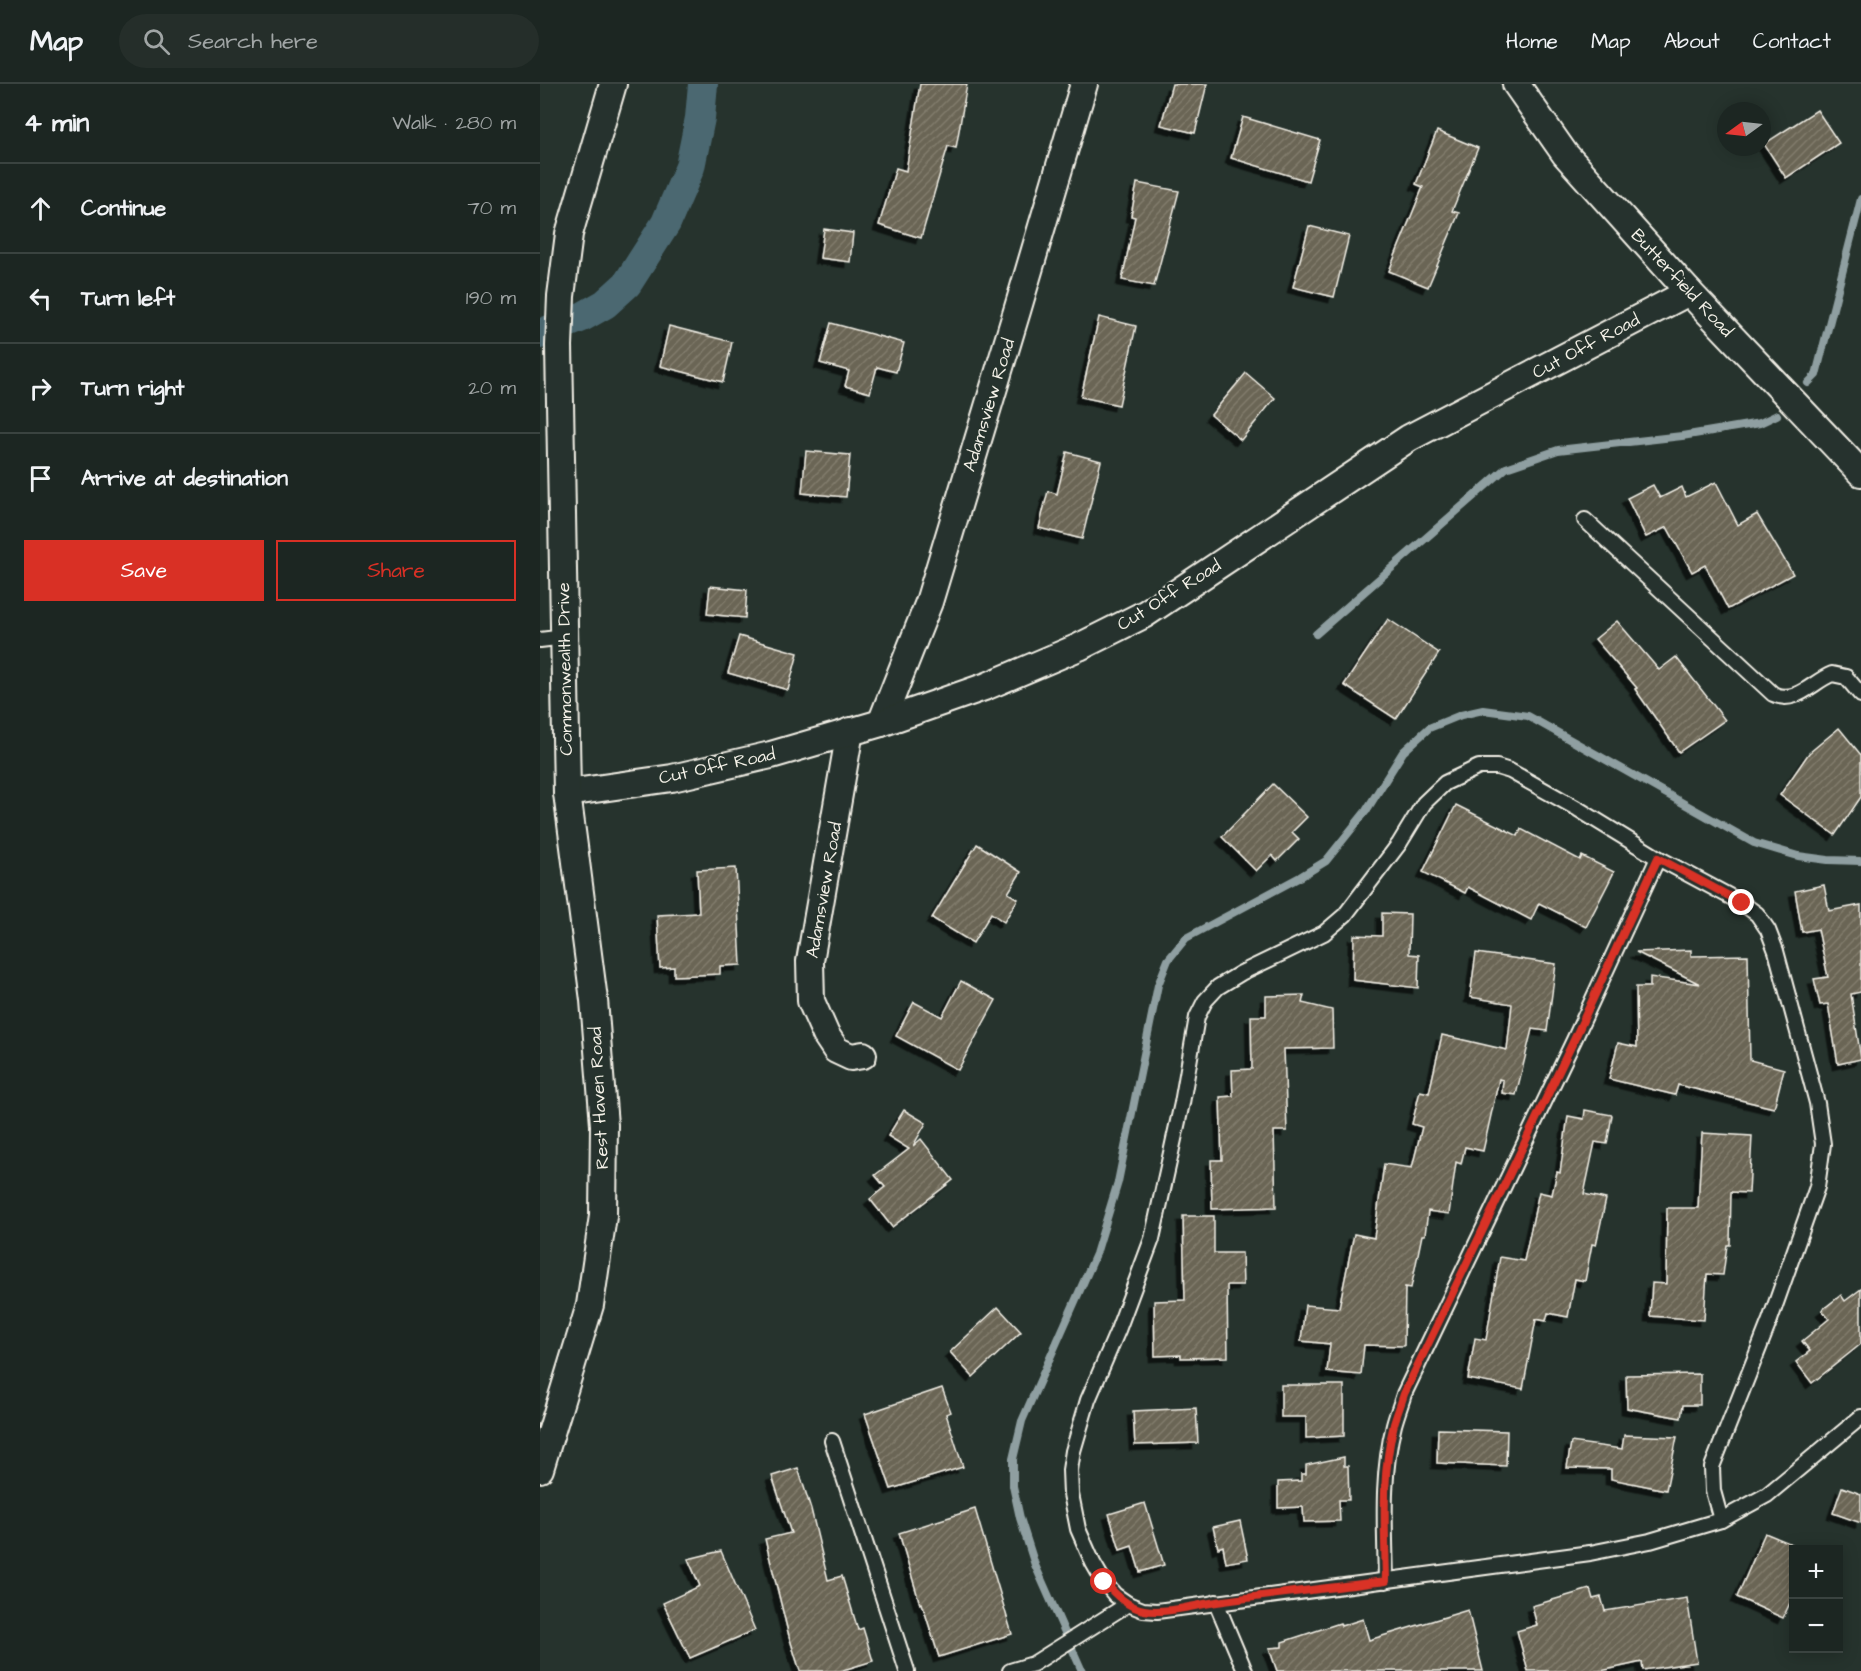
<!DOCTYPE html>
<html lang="en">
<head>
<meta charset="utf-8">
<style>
	body { margin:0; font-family:"Architects Daughter",sans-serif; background:#252e2a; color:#f1f3f6 }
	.controls { position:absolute; right:18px; bottom:18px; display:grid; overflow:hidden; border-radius:0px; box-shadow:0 3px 15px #0003 }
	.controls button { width:54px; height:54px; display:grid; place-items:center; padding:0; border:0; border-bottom:2px solid #3a4340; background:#1c2622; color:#f1f3f6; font:30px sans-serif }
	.compass { position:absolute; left:1177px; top:18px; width:54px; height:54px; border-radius:50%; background:#1c2622; box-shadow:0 3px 15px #0003; rotate:255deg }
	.stop { position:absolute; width:18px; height:18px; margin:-14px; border:4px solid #d93025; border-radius:50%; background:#fff }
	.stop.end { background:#d93025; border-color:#fff; box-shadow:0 2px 6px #0008 }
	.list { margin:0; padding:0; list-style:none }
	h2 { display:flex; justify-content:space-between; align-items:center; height:78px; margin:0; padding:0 24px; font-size:26px }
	h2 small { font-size:20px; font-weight:400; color:#a0a5a5 }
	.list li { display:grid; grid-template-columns:39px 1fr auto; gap:18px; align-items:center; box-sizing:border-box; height:90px; padding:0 24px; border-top:2px solid #3a4340 }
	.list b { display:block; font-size:22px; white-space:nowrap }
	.list em { font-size:20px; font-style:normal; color:#a0a5a5 }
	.actions { display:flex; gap:12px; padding:18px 24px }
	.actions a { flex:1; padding:14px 0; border:2px solid #d93025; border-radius:0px; text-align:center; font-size:21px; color:#d93025 }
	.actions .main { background:#d93025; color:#fff }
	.icon { flex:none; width:33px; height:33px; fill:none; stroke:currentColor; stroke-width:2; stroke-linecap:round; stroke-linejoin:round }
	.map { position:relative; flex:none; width:1321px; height:1587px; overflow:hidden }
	header { display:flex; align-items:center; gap:36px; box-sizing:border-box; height:84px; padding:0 30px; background:#1c2622; border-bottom:2px solid #3a4340 }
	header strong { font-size:28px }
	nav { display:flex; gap:33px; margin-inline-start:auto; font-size:21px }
	.search { width:420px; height:54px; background:#252e2a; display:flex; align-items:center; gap:15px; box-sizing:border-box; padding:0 21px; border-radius:33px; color:#a0a5a5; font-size:22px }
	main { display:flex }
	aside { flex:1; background:#1c2622 }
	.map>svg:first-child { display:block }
</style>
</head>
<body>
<header>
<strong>Map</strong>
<div class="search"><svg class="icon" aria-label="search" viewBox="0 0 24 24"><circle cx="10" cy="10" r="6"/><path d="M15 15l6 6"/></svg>Search here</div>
<nav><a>Home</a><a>Map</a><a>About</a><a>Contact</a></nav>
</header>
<main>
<aside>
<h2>4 min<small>Walk · 280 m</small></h2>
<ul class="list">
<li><svg class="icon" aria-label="ahead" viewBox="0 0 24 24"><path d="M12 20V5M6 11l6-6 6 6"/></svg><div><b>Continue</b></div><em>70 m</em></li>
<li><svg class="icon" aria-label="left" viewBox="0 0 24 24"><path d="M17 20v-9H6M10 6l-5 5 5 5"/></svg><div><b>Turn left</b></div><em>190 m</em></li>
<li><svg class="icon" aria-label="right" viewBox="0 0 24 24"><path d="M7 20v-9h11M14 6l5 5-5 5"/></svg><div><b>Turn right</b></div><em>20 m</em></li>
<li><svg class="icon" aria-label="arrive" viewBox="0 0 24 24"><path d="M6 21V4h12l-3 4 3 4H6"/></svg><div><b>Arrive at destination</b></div></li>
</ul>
<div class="actions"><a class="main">Save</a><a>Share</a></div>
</aside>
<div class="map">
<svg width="1321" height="1587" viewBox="0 0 1321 1587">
	<defs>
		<pattern id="building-hatch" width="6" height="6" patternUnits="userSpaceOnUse" patternTransform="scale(1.5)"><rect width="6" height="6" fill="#6b6554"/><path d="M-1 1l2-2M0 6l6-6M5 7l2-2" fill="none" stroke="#817c6d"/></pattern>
		<filter id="shadow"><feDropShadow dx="-5.5" dy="5.5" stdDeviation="0" flood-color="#0009"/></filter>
	</defs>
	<rect width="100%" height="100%" fill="#26332d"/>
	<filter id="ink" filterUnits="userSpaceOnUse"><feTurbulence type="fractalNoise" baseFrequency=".0167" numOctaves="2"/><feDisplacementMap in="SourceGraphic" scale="12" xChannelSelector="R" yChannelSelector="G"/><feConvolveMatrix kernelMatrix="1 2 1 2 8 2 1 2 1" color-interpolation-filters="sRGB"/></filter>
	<g filter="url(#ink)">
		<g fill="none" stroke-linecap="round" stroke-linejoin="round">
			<g stroke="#8f9fa1" stroke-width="8">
				<path d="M 1268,299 L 1276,291 L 1321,115"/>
				<path d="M 776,550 L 966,384 L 1018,366 L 1142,352 L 1220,339 L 1237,331"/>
				<path d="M 542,1587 L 495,1481 L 480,1434 L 473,1402 L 473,1375 L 482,1337 L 556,1170 L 578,1098 L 618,901 L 628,876 L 646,854 L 760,793 L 786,777 L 826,727 L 863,668 L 889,644 L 921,631 L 943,626 L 988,632 L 1214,759 L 1258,772 L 1288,776 L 1321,777"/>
			</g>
			<path stroke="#4b6871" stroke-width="30" d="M 0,250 L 42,233 L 65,220 L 87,200 L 126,139 L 150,83 L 160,34 L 163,0"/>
		</g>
		<g fill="url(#building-hatch)" stroke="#f4f1e8" stroke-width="1.5" filter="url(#shadow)">
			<path d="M 380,0 L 427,0 L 416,64 L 408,62 L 381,154 L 339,141 L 356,84 L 366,87 Z"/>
			<path d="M 632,0 L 667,0 L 655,49 L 621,41 Z"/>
			<path d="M 1277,26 L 1299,59 L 1246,94 L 1224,60 Z"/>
			<path d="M 703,33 L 780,56 L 768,97 L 691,74 Z"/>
			<path d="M 897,47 L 938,64 L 912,127 L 919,129 L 888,203 L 849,187 L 883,103 L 876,100 Z"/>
			<path d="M 597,99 L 639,107 L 614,202 L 582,196 L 595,133 L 591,132 Z"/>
			<path d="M 769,142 L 809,152 L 794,213 L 753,203 Z"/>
			<path d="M 284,145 L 313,149 L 310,178 L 280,174 Z"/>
			<path d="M 559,233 L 596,242 L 579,321 L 541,313 Z"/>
			<path d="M 291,239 L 364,259 L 356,288 L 337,283 L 330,309 L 305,302 L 309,287 L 280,279 Z"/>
			<path d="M 129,242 L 192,258 L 183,298 L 120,282 Z"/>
			<path d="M 706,289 L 735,314 L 701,356 L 671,331 Z"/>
			<path d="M 266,367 L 310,371 L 306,413 L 262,409 Z"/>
			<path d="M 527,368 L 561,377 L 542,455 L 499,444 L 508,407 L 517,410 Z"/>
			<path d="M 1176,398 L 1198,441 L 1217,430 L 1253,490 L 1188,525 L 1165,481 L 1152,488 L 1127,443 L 1106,453 L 1087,414 L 1113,401 L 1120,414 L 1142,403 L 1146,413 Z"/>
			<path d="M 170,502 L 207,506 L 205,534 L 167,530 Z"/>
			<path d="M 848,535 L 899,569 L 856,635 L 804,601 Z"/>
			<path d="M 1077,537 L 1119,586 L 1136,573 L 1185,636 L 1139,668 L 1095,605 L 1097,604 L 1055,555 Z"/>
			<path d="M 199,552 L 258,569 L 248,606 L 188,589 Z"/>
			<path d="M 1299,644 L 1321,671 L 1321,713 L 1295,751 L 1240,711 L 1269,669 Z"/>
			<path d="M 733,700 L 767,733 L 752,748 L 759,755 L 737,777 L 732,771 L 716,787 L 682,753 Z"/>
			<path d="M 916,721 L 978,752 L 981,745 L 1040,776 L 1042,772 L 1074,788 L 1046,843 L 999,819 L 991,836 L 928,803 L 925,809 L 883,788 Z"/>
			<path d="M 437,760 L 481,788 L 468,809 L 478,815 L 464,838 L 451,829 L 433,859 L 392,834 Z"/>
			<path d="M 196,784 L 201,881 L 180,882 L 180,890 L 134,892 L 134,883 L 120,884 L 117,831 L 159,829 L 157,786 Z"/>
			<path d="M 1284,801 L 1289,827 L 1321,821 L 1321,908 L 1311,910 L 1321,975 L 1298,980 L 1288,920 L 1280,921 L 1274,895 L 1288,893 L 1278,845 L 1262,848 L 1255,807 Z"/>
			<path d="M 842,829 L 870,830 L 869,870 L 879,871 L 878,904 L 813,896 L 814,851 L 842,852 Z"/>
			<path d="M 1151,866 L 1151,872 L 1208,871 L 1210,976 L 1244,985 L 1234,1024 L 1138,1001 L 1135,1011 L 1069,995 L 1078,959 L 1097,963 L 1096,903 L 1110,903 L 1110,893 L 1160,900 L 1096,868 Z"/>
			<path d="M 936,869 L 1016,880 L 1007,947 L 992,945 L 976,1011 L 962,1009 L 963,996 L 959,995 L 943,1067 L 925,1063 L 921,1080 L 916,1078 L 909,1130 L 888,1127 L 885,1151 L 882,1151 L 871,1204 L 865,1203 L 864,1262 L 824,1261 L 821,1291 L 787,1288 L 790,1260 L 761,1257 L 765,1221 L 799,1224 L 814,1150 L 834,1154 L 844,1080 L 872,1084 L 882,1043 L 872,1040 L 880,1007 L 889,1009 L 902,951 L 967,966 L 972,920 L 930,913 Z"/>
			<path d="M 421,897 L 456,916 L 418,986 L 356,952 L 374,918 L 402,933 Z"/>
			<path d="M 764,911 L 762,919 L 792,926 L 793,964 L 744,965 L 747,1047 L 734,1047 L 736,1123 L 672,1125 L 671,1076 L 682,1076 L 680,1013 L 693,1012 L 692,986 L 712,985 L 711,932 L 726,932 L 726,912 Z"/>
			<path d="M 364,1026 L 386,1039 L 373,1062 L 381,1055 L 413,1096 L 352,1143 L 330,1115 L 345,1103 L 335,1091 L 369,1065 L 348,1052 Z"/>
			<path d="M 1045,1026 L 1072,1031 L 1067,1060 L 1055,1058 L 1044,1110 L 1066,1115 L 1056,1161 L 1052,1160 L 1045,1197 L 1035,1195 L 1028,1233 L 1008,1229 L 1006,1237 L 996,1235 L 983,1305 L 928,1295 L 935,1254 L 946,1256 L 960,1173 L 984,1177 L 999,1108 L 1012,1111 L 1017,1088 L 1020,1089 L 1028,1032 L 1044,1035 Z"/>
			<path d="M 1162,1049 L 1212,1052 L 1209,1109 L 1191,1108 L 1190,1161 L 1187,1161 L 1183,1191 L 1167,1190 L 1164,1236 L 1110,1232 L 1112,1199 L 1126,1200 L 1127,1124 L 1158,1124 Z"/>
			<path d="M 643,1132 L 674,1132 L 674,1169 L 702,1169 L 703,1201 L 687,1201 L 688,1273 L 641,1274 L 641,1271 L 615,1272 L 614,1217 L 645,1216 Z"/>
			<path d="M 1321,1205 L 1321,1260 L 1272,1299 L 1256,1278 L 1270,1267 L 1262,1257 L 1289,1235 L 1282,1226 L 1301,1211 L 1305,1217 Z"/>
			<path d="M 458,1223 L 481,1248 L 433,1293 L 410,1268 Z"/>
			<path d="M 1160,1290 L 1160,1321 L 1143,1321 L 1141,1334 L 1087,1324 L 1086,1291 Z"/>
			<path d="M 741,1301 L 804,1301 L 804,1352 L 766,1354 L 766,1333 L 741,1333 Z"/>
			<path d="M 402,1304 L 411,1328 L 406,1330 L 423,1383 L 351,1405 L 325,1330 Z"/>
			<path d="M 656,1324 L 658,1359 L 595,1361 L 593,1327 Z"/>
			<path d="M 898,1345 L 967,1347 L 966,1382 L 897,1379 Z"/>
			<path d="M 1084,1351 L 1137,1353 L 1126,1406 L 1071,1395 L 1071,1385 L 1027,1384 L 1031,1358 L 1082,1365 Z"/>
			<path d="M 804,1373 L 804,1382 L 808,1382 L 809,1416 L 799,1416 L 800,1437 L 764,1438 L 763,1423 L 738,1424 L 738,1398 L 761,1397 L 761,1390 L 766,1390 L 766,1381 Z"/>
			<path d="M 258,1384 L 271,1425 L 288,1496 L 302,1492 L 318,1546 L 323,1544 L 333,1577 L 300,1587 L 260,1587 L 249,1552 L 225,1455 L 251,1449 L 232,1392 Z"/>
			<path d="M 1302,1403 L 1321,1410 L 1321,1439 L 1293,1429 Z"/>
			<path d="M 605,1419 L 624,1481 L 600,1488 L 592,1462 L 580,1466 L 569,1430 Z"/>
			<path d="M 435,1425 L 472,1550 L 399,1573 L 382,1519 L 380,1520 L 359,1449 Z"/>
			<path d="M 700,1437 L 708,1475 L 686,1479 L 683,1462 L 678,1464 L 673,1443 Z"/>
			<path d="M 1225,1449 L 1254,1461 L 1254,1510 L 1243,1534 L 1197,1513 Z"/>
			<path d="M 181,1467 L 215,1546 L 150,1574 L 123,1519 L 160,1502 L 148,1475 Z"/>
			<path d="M 1050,1505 L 1053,1515 L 1061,1513 L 1065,1527 L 1147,1514 L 1157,1578 L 1103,1586 L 1102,1578 L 1061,1587 L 988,1587 L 977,1547 L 997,1541 L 992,1522 Z"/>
			<path d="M 928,1526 L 943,1587 L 737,1587 L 729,1564 L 742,1563 L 742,1558 L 800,1539 L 801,1542 L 823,1535 L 829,1556 Z"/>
		</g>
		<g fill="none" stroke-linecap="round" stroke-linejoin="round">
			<g stroke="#f4f1e8" stroke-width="18">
				<g id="lane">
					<path d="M 1045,436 L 1233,610 C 1256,621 1272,598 1292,590 L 1306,593 L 1321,611"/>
					<path d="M 0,556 L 25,553"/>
					<path d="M 292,1357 L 367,1587"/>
					<path d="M 846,1497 C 845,1445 841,1391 854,1341 C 857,1330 861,1320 864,1310 L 1034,956 L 1118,774"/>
					<path d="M 676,1518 L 705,1587"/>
					<path d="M 588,1520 L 575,1511 L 564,1498 L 553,1479 L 538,1445 L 531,1410 L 530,1386 L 533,1367 L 548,1316 L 578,1246 L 612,1155 L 642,1019 L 657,933 L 665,917 L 678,903 L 701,889 L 784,849 L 805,831 L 859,760 L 884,719 L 905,699 L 939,683 L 957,683 L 970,687 L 1038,725 L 1118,774 L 1202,819 L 1217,830 L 1228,846 L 1236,867 L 1277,1019 L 1283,1060 L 1277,1103 L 1230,1236 L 1172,1383 L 1173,1407 L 1181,1436"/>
					<path d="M 470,1587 L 493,1580 L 588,1520 L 603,1526 L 617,1527 L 1050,1469 L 1110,1457 L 1181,1436 L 1227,1411 L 1321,1333"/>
				</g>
			</g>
			<g stroke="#f4f1e8" stroke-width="30">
				<g id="street">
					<path d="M 976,0 L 1025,70 L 1149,208 L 1321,389"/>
					<path d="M 341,639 L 389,518 L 477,227 L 544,0"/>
					<path d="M 310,647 L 270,877 L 271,917 L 286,951 L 296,966 L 311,973 L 323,971"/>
					<path d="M 27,709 L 132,694 L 231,671 L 341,639 L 447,602 L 539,563 L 605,530 L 869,354 L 1149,208"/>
					<path d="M 0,1385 L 50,1221 L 63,1132 L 64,1041 L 54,916 L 27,709 L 19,262 L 21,212 L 29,150 L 73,0"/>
				</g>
			</g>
			<use href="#lane" stroke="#26332d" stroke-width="14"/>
			<use href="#street" stroke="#26332d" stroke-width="26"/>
		</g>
	</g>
	<g fill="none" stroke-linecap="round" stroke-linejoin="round" filter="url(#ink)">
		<path stroke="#d93025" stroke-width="8" d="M 564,1498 C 575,1510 587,1523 604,1526 C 625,1530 655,1521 677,1518 C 733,1510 790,1504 846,1497 C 845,1445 841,1391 854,1340 C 857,1330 861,1320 864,1310 L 1034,956 L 1118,774 L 1202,819"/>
	</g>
	<g text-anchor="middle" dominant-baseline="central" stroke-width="4.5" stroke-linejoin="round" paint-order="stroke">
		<g font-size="18" fill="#f4f1e8" stroke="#26332d">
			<text transform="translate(1142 199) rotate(47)">Butterfield Road</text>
			<text transform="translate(1046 262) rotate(-28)">Cut Off Road</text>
			<text transform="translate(449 321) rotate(-73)">Adamsview Road</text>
			<text transform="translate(629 511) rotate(-32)">Cut Off Road</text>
			<text transform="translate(25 585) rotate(-91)">Commonwealth Drive</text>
			<text transform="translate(177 682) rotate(-12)">Cut Off Road</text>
			<text transform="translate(284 806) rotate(-80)">Adamsview Road</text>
			<text transform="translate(59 1014) rotate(-93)">Rest Haven Road</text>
		</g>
	</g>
</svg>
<div class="controls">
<button>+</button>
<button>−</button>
</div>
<svg class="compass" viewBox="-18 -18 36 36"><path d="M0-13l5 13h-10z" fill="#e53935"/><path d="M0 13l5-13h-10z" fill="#a0a5a5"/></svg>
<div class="stop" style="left:564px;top:1498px"></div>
<div class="stop end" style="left:1202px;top:819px"></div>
</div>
</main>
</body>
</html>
